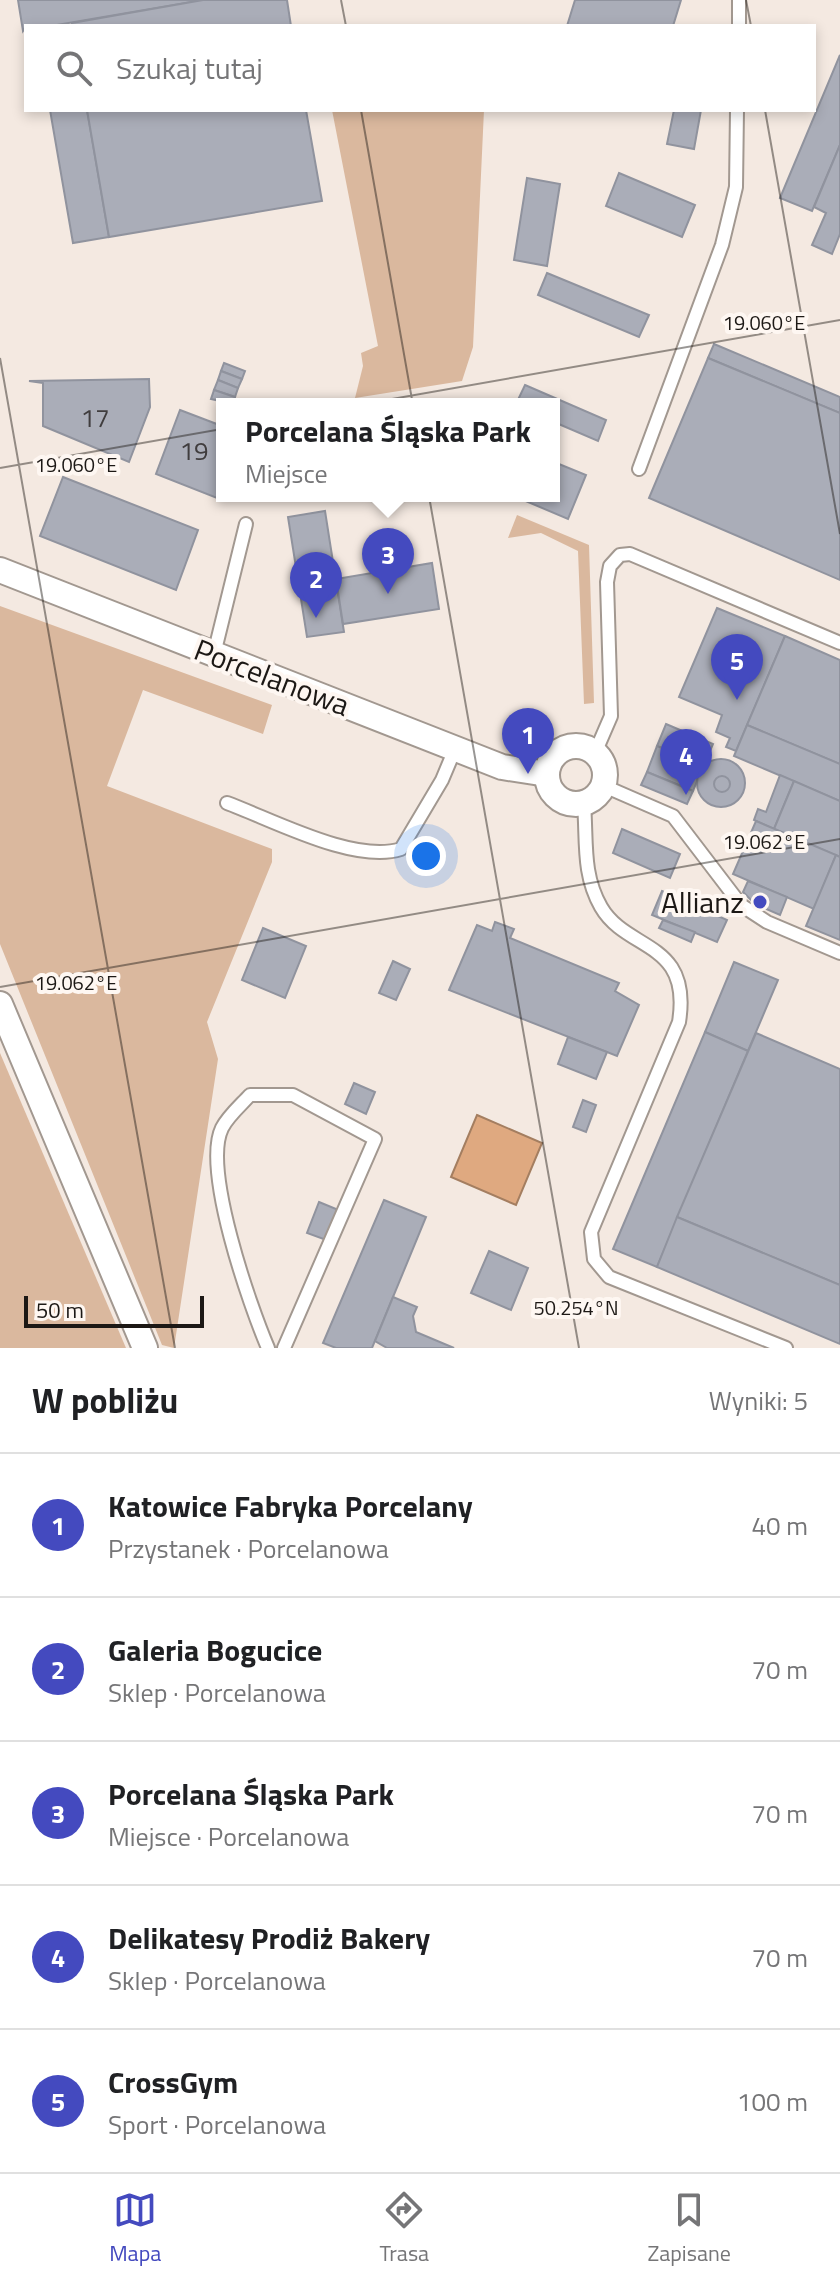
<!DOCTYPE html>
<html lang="pl">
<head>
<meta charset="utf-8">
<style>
	body { margin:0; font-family:"Titillium Web",sans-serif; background:#f2f2f2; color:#202124 }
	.scale { position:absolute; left:24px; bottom:20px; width:180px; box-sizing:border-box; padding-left:8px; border:4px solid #1c1815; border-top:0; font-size:22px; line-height:28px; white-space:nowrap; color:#1c1815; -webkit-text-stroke:6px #fef7f2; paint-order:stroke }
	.you { position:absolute; left:426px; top:856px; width:28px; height:28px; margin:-20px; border:6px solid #fff; border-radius:50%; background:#1a73e8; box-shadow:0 0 0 12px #1a73e833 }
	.badge { display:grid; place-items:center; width:52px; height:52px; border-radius:50%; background:#444abf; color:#fff; font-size:26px; font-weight:700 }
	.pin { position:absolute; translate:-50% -66px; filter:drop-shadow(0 2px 4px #0008) }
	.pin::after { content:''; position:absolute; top:42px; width:28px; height:24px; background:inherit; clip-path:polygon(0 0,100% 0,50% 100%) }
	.popup { position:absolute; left:216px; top:398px; width:344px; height:104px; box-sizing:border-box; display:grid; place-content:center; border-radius:0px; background:#fff; filter:drop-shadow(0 2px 6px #0005); font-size:26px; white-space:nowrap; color:#757577 }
	.popup b { font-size:30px; color:#202124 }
	.popup::after { content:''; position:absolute; left:50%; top:100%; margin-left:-16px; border:16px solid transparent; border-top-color:#fff }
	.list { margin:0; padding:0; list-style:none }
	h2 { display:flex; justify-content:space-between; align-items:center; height:104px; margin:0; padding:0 32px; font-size:34px }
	h2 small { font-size:26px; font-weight:400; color:#757577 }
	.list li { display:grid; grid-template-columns:52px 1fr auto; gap:24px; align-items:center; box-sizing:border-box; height:144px; padding:0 32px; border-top:2px solid #e0e0e0 }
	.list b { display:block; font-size:30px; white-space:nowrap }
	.list p { margin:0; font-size:26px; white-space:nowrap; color:#757577 }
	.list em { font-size:26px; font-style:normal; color:#757577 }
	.icon { flex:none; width:44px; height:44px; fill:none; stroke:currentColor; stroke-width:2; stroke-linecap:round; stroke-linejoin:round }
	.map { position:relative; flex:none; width:840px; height:1348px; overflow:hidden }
	.search { position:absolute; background:#fff; box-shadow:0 4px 12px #0003; left:24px; right:24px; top:24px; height:88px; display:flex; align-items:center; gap:20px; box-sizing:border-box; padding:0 28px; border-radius:0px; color:#757577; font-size:30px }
	.sheet { height:824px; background:#fff }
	nav { display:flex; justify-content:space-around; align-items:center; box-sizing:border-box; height:112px; border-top:2px solid #e0e0e0; background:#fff; font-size:22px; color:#757577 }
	nav a { display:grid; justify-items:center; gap:4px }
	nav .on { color:#444abf }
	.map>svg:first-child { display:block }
</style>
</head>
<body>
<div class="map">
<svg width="840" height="1348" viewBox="0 0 840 1348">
	<rect width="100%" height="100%" fill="#f4e9e1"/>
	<g fill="#dab89e">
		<path d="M 332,110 L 484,110 L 473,347 L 462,381 L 355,398 L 363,366 L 361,353 L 378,346 Z"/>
		<path d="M 517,515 L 589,545 L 594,703 L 584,704 L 578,551 L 541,533 L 508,538 Z"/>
		<path d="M 0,606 L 272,705 L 263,734 L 143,690 L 107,786 L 272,849 L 272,862 L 207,1022 L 218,1059 L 174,1348 L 162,1345 L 0,944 Z"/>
		<path d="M 0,1053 L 126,1348 L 0,1348 Z"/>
	</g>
	<path fill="#dfa980" stroke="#a47e60" stroke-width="2" d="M 477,1115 L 542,1143 L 516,1205 L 451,1177 Z"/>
	<g fill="#aaadb8" stroke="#90939e" stroke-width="2">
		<path d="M 18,0 L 203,0 L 51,26 L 26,26 L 23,31 Z"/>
		<path d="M 203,0 L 287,0 L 291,26 L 72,26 L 72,23 Z"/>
		<path d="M 575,0 L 681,0 L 673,26 L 567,26 Z"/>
		<path d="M 840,55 L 840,145 L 812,211 L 780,198 Z"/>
		<path d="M 50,110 L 87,110 L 109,237 L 73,243 Z"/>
		<path d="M 87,110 L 306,110 L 322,201 L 109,237 Z"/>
		<path d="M 674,110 L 701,110 L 694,149 L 667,144 Z"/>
		<path d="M 840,145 L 840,234 L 832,254 L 812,245 L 826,213 L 814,207 Z"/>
		<path d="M 619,173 L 695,205 L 682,237 L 606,206 Z"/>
		<path d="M 527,178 L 560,184 L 547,266 L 514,260 Z"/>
		<path d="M 547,273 L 649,315 L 639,337 L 538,295 Z"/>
		<path d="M 714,344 L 840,397 L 840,413 L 708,358 Z"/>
		<path d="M 708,358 L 840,413 L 840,580 L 649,498 Z"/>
		<path d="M 224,363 L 245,371 L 242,379 L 221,371 Z"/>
		<path d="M 221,371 L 242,379 L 238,388 L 218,380 Z"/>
		<path d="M 149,379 L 150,407 L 129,462 L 43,426 L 43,383 L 29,381 Z"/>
		<path d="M 218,380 L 238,388 L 235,397 L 214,390 Z"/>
		<path d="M 525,385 L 606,420 L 598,441 L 554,422 L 554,404 L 516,404 Z"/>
		<path d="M 214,390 L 235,397 L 233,404 L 211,399 Z"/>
		<path d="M 180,410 L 222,426 L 222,484 L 217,498 L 156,474 Z"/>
		<path d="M 554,462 L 586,475 L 568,519 L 514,496 L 554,496 Z"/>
		<path d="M 63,477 L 198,530 L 176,590 L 40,536 Z"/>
		<path d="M 325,511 L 344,632 L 307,637 L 288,517 Z"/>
		<path d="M 432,563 L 439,609 L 343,624 L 336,579 Z"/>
		<path d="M 717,608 L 785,636 L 736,751 L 726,747 L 730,738 L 716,732 L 722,715 L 679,697 Z"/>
		<path d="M 785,636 L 840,660 L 840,764 L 747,725 Z"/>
		<path d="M 666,724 L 713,744 L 704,765 L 657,746 Z"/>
		<path d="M 747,725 L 840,764 L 840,801 L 734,756 Z"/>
		<path d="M 657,746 L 704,765 L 693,791 L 647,772 Z"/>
		<circle cx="721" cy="783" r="24"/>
		<path d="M 647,772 L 693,791 L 687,804 L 641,785 Z"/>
		<path d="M 780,775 L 794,781 L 774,829 L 754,820 L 758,809 L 766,812 Z"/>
		<circle cx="722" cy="784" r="8"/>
		<path d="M 794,781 L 840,801 L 840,857 L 774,829 Z"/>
		<path d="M 756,821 L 836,855 L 814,909 L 733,874 Z"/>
		<path d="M 622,829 L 680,854 L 670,878 L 613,853 Z"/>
		<path d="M 836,855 L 840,857 L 840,940 L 806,926 Z"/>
		<path d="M 748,881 L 787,897 L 780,915 L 755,904 L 743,892 Z"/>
		<path d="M 662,891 L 727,920 L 717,942 L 652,915 Z"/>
		<path d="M 663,920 L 695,932 L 691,942 L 659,928 Z"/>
		<path d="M 495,922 L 514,929 L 510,938 L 619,983 L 615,991 L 639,1005 L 617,1056 L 449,990 L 477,925 L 492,931 Z"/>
		<path d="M 263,928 L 306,946 L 285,998 L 242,980 Z"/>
		<path d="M 393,961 L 410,969 L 396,1000 L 379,993 Z"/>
		<path d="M 734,962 L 778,980 L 748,1051 L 705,1032 Z"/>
		<path d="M 705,1032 L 748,1051 L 657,1267 L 613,1249 Z"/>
		<path d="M 756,1033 L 840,1069 L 840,1285 L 677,1217 Z"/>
		<path d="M 568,1037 L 607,1052 L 596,1079 L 558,1064 Z"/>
		<path d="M 354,1083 L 375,1092 L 366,1114 L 345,1104 Z"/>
		<path d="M 583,1100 L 596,1105 L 586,1132 L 573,1127 Z"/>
		<path d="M 384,1200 L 426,1217 L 372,1348 L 336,1348 L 323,1343 Z"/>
		<path d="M 319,1202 L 341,1211 L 329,1241 L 307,1233 Z"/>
		<path d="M 677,1217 L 840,1285 L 840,1344 L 657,1267 Z"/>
		<path d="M 489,1251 L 528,1268 L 511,1310 L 471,1293 Z"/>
		<path d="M 393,1297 L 417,1307 L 413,1316 L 416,1332 L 454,1348 L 387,1348 L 375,1341 Z"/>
	</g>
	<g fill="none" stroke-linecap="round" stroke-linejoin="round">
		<g stroke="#a29890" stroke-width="16">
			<g id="service">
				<path d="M 739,26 L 739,0"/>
				<path d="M 639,469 L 722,245 L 736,187 L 737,110"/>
				<path d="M 214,654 L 246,524"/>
				<path d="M 595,753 L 611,716 L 607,582 L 610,566 L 620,555 L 630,554 L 840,643"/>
				<path d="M 604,786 L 673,816 L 741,905 L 767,922 L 840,953"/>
				<path d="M 227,803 C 273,820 355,864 401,849 L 442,780 L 455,749"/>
				<path d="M 584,804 C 587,841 582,874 601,907 C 627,952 692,940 679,1022 L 591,1232 L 594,1259 L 609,1277 L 786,1348"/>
				<path d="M 268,1348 C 250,1306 202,1169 222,1128 C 228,1116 241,1105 250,1095 L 293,1095 L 375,1139 L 284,1348"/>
			</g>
		</g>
		<g stroke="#a29890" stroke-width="28">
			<g id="minor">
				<path d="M 0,570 L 502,767 L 547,774"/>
				<circle cx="576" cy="775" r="29"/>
				<path d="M 0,1004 L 145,1348"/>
			</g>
		</g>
		<use href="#service" stroke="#fff" stroke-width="12"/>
		<use href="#minor" stroke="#fff" stroke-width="24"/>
	</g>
	<path fill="none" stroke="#1c1815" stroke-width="2" stroke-opacity="0.45" d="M 341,0 L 346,26M 746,0 L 751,26M 361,110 L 579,1348M 765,110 L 840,534M 0,358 L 175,1348M 0,468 L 840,320M 0,987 L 840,839"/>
	<circle fill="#444abf" stroke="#fef7f2" stroke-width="3" cx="760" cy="902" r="8"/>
	<g text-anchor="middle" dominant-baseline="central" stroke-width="8" stroke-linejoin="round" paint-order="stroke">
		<g font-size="26" fill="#403d3e">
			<text x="95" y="417">17</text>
			<text x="194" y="450">19</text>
		</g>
		<g font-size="30" fill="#1c1815" stroke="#fef7f2">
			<text transform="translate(272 677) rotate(21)">Porcelanowa</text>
		</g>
		<g font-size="30" fill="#1c1815" stroke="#fef7f2" text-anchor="end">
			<text x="744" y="902">Allianz</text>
		</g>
	</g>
	<g font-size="20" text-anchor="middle" fill="#1c1815" stroke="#fef7f2" stroke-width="8" stroke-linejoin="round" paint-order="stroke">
		<text x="764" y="330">19.060°E</text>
		<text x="76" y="472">19.060°E</text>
		<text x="764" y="849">19.062°E</text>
		<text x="76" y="990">19.062°E</text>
		<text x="576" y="1315">50.254°N</text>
	</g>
</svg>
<div class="scale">50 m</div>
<div class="you"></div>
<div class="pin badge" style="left:528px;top:774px">1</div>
<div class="pin badge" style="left:316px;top:618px">2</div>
<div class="pin badge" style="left:388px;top:594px">3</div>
<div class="popup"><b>Porcelana Śląska Park</b>Miejsce</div>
<div class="pin badge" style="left:686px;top:795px">4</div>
<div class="pin badge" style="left:737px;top:700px">5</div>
<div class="search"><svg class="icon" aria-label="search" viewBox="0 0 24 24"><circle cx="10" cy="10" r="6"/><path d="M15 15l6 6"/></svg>Szukaj tutaj</div>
</div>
<section class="sheet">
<h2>W pobliżu<small>Wyniki: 5</small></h2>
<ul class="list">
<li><span class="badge">1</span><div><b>Katowice Fabryka Porcelany</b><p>Przystanek · Porcelanowa</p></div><em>40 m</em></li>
<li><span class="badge">2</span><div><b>Galeria Bogucice</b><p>Sklep · Porcelanowa</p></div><em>70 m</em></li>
<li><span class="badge">3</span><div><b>Porcelana Śląska Park</b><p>Miejsce · Porcelanowa</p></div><em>70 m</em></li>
<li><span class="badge">4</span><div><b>Delikatesy Prodiż Bakery</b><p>Sklep · Porcelanowa</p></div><em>70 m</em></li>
<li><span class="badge">5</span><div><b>CrossGym</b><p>Sport · Porcelanowa</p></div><em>100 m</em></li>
</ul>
</section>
<nav>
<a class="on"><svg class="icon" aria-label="map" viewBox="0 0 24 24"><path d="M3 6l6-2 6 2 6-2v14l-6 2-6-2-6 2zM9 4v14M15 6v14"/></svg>Mapa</a>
<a><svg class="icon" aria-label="directions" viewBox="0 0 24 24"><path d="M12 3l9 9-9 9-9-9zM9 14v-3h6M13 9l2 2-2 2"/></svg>Trasa</a>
<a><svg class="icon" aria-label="saved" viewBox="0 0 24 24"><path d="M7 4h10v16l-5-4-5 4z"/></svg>Zapisane</a>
</nav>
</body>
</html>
